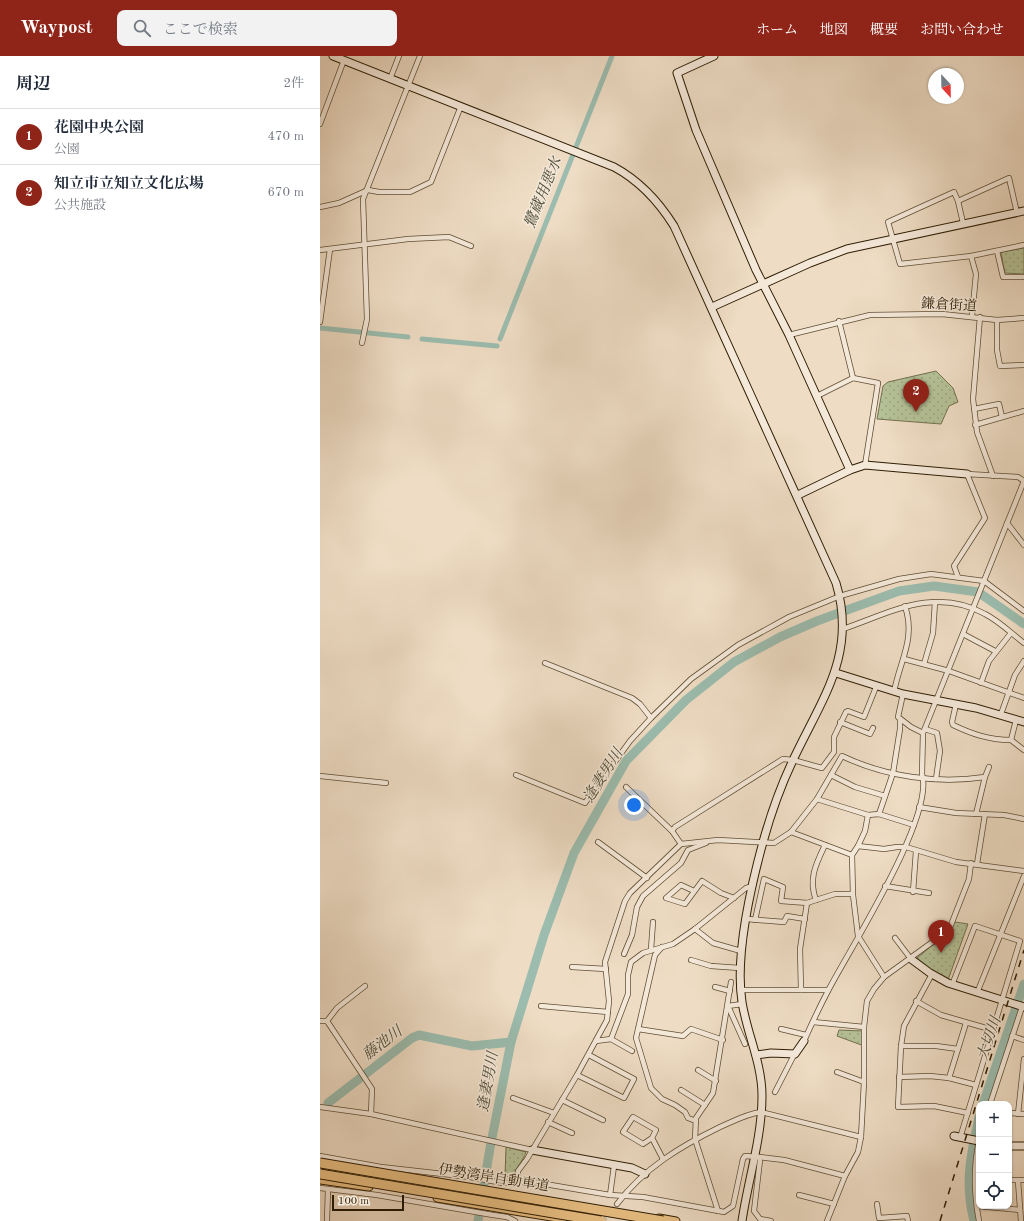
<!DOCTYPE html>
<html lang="ja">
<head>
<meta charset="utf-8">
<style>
	body { margin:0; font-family:"Old Standard TT","Noto Serif JP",serif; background:#f2f2f3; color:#1f2937 }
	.controls { position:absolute; right:12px; bottom:12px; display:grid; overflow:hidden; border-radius:8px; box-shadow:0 1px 3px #0004 }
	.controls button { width:36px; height:36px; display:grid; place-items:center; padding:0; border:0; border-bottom:1px solid #e0e1e3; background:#fff; color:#1f2937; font:20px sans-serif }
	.compass { position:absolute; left:608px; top:12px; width:36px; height:36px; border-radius:50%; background:#fff; box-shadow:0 1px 3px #0004; rotate:158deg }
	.scale { position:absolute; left:12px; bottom:10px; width:72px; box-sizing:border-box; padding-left:4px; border:2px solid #2f1e04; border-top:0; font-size:11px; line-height:14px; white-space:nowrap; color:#2f1e04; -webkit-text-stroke:3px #f4e8d9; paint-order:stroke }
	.you { position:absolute; left:314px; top:749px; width:14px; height:14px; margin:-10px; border:3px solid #fff; border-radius:50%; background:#1a73e8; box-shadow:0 0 0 6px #1a73e833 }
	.badge { display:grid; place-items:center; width:26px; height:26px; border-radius:50%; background:#8f2418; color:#fff; font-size:13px; font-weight:700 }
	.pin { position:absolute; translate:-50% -33px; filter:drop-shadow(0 1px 2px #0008) }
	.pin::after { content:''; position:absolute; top:21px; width:14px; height:12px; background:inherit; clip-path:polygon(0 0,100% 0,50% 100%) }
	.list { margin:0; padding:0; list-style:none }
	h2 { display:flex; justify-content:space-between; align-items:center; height:52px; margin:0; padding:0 16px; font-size:17px }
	h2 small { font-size:13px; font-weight:400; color:#747a83 }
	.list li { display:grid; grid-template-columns:26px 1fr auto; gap:12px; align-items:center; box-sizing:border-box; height:56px; padding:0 16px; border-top:1px solid #e0e1e3 }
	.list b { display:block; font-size:15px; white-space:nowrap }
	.list p { margin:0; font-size:13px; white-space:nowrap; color:#747a83 }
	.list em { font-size:13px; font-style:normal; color:#747a83 }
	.icon { flex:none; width:22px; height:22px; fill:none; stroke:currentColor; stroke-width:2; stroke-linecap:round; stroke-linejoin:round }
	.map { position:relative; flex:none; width:704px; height:1165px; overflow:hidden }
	header { display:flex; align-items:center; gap:24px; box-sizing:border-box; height:56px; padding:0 20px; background:#8f2418; color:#fff }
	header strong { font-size:19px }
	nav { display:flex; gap:22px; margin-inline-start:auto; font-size:14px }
	.search { width:280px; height:36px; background:#f2f2f3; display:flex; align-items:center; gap:10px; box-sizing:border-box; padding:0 14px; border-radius:8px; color:#747a83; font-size:15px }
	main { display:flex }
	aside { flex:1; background:#fff }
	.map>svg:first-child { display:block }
</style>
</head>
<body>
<header>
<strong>Waypost</strong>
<div class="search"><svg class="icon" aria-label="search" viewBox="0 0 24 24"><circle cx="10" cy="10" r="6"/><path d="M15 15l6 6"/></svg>ここで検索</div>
<nav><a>ホーム</a><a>地図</a><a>概要</a><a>お問い合わせ</a></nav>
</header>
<main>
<aside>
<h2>周辺<small>2件</small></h2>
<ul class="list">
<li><span class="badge">1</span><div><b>花園中央公園</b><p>公園</p></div><em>470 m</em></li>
<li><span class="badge">2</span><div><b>知立市立知立文化広場</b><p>公共施設</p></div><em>670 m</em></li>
</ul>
</aside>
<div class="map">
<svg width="704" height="1165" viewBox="0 0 704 1165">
	<defs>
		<pattern id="park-dots" width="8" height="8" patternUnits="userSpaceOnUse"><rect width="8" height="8" fill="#b5c197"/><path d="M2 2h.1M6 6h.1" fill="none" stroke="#9ca580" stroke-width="1.8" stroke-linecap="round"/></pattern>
	</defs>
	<rect width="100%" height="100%" fill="#eedcc4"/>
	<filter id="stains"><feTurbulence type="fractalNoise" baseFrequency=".005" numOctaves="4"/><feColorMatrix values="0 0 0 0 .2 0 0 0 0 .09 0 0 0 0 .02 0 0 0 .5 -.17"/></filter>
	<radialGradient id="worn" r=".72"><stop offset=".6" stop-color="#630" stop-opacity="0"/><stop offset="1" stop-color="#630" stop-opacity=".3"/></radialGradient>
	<g fill="url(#park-dots)" stroke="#72704e">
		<path d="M 704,192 L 704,218 L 685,217 L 681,198 L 682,196 Z"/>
		<path d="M 616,315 L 633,332 L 638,346 L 629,350 L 621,368 L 557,363 L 563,330 L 568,326 Z"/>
		<path d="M 635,866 L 648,868 L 628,924 L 612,914 L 597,902 L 627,877 Z"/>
		<path d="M 519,974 L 543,975 L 544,990 L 517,980 Z"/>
		<path d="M 186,1091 L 206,1096 C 203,1106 195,1111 194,1121 L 185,1120 Z"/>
	</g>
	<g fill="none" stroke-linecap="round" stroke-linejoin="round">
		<g stroke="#9bbcae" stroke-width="5">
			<path d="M 0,272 L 88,281"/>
			<path d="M 102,283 L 177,290"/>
			<path d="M 180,283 L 292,0"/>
		</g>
		<g stroke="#9bbcae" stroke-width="9">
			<path d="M 8,1047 L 92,982 L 99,979 L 152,990 L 191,986"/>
			<path d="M 663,1048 L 704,928"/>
			<path d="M 158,1165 L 170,1092 L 191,986 L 224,879 L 254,797 L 306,705 L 366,644 L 414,606 L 460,581 L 497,565 L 579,535 L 614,530 L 658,536 L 704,568"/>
			<path d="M 654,1165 C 644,1126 651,1099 659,1061"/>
		</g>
		<path stroke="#c8b69e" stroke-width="4.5" stroke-dasharray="4.5 2" stroke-linecap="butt" d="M 283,1165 L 297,1148"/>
		<g stroke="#5f4e34" stroke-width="6">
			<g id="street">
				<path d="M 70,23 L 79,0"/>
				<path d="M 0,68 L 24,4"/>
				<path d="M 638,145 L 643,167"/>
				<path d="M 0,151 L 19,147 L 48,134 L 59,136 L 90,136 L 111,126 L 141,50"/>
				<path d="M 697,157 L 689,122 L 638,145 L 634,136 L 568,166 L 580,208 L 651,200 L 704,189"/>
				<path d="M 0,194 L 88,183 L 129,181 L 151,190"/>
				<path d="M 677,195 L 683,221 L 704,221"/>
				<path d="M 651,200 L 656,218 L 652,260"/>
				<path d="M 660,261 L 653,343 L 657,376 L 673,420"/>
				<path d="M 677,264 L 677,294 L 680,310 L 704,309"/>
				<path d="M 519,265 L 533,322"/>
				<path d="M 0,266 L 10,193"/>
				<path d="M 469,279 L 550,259 L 622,258 L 677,264 L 704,262"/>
				<path d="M 42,287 L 47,263 L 43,143 L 100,0"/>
				<path d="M 497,340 L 533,322 L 558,327 L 545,409"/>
				<path d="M 654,353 L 679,348 L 682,361"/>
				<path d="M 655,369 L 704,355"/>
				<path d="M 687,467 L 704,489"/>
				<path d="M 638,521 L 634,510 L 665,462 L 647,418 L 698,421 L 704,425"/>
				<path d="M 523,573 C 570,557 615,530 665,558 C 679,565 691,577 704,587"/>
				<path d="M 643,578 L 675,595"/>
				<path d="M 584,603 L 629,615 L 704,642"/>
				<path d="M 225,607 L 312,642 L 320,648 L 331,662"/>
				<path d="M 604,608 L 613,577 L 615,546"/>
				<path d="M 661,627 L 669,605 L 691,577"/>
				<path d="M 574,636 C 580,604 596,583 585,550"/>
				<path d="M 583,638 L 578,661 L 591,671 L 603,677"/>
				<path d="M 636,648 L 632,666 L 633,669 C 652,678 669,684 691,684 L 704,694"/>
				<path d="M 681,658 L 695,619 L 704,605"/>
				<path d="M 520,666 L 550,678 L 553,672"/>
				<path d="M 605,673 L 617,677 L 620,695 L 616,723"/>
				<path d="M 691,684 L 696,664"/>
				<path d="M 196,719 L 265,747 L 310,685 L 331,662 L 371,623 L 418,589 L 469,561 L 520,540 L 579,523 L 611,518 L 664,525 L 704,555"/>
				<path d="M 511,719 L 535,731 L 565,740"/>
				<path d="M 0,720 L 66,727"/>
				<path d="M 306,731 L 352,775"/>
				<path d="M 497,743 L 548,759 L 559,758 L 594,769"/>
				<path d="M 599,751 L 636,757 L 684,759 L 704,763"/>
				<path d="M 559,758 L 573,717 L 580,673 L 580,663"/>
				<path d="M 656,758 L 665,721"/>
				<path d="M 548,759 L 545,775 L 538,790 L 532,799 L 533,839 L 538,880 L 564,921"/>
				<path d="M 471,776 L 532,799"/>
				<path d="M 278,786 L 327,822"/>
				<path d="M 361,788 L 352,775 L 355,771 L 463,703 L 473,704 L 502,712 L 514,696 L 514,681 L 526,656 L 528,655 L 544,661 L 556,631"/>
				<path d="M 538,790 L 564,793 L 577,791 L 586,791 L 636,806 L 704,815"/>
				<path d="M 657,808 L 665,758"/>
				<path d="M 565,830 L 609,837"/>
				<path d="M 374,835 L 361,829 L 346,842 L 365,848 L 382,825 L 401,837 L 414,842"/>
				<path d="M 593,836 L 596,795"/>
				<path d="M 496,844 L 515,838 L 532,838"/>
				<path d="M 427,863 L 464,866 L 467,860 L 485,863"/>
				<path d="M 435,864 L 444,823 L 463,831 L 461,845 L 488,847"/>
				<path d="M 375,873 L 393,887 L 421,895"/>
				<path d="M 575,882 L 591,903"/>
				<path d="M 342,891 L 335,899 L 316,982 L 331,1032 L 342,1043 L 355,1049 L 365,1056 L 368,1062 L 376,1065"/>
				<path d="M 331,893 L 333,866"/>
				<path d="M 304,898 L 312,879 L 317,851 L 323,840 L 361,807 L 368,794 L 386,787"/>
				<path d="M 371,904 L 391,910 L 420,912"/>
				<path d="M 252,911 L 286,913"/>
				<path d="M 612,918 L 584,970 L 581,990 L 616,990 L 638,993"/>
				<path d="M 632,929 L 655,870 L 700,885 L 640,1082"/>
				<path d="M 395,931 L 410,935"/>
				<path d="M 420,934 L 508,934"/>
				<path d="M 481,934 L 480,893 L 487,847 L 496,844 C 488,823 496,808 505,789"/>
				<path d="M 657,937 L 704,820"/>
				<path d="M 596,945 L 621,959 L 673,974"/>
				<path d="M 422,948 L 408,950 L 425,988"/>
				<path d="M 221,950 L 288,956"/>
				<path d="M 0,965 L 7,965"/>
				<path d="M 7,965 L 52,1033 L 51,1058"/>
				<path d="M 7,965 L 17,952 L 45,930"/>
				<path d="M 493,966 L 544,971"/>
				<path d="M 646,967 L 629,1022 L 656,1029"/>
				<path d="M 318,973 L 363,980 L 371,973 L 403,984"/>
				<path d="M 461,973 L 486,979"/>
				<path d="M 692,980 L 704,984"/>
				<path d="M 291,983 L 308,938 L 308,919 L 311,906 L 323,897 L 353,888 L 375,873 L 426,832 L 433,830"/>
				<path d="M 276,985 L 291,983 L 312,995"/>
				<path d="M 484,985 C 492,967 500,950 509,933 C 531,891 615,760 602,718 L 603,677 L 704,425"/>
				<path d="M 581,990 L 578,1051 L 614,1050 L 648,1057"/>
				<path d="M 378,1014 L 396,1025"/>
				<path d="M 517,1016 L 544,1026"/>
				<path d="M 257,1019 L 304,1042 L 314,1023 L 269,999"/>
				<path d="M 579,1021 L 610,1020 L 629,1022"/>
				<path d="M 361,1034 L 385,1049"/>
				<path d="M 455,1036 L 474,999"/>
				<path d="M 193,1042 L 234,1057"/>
				<path d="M 242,1044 L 283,1064"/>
				<path d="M 670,1048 L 702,951"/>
				<path d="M 0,1051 L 51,1058 L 212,1094"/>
				<path d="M 689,1057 L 704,1058"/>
				<path d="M 698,1058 L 704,1003"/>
				<path d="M 228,1066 L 252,1077"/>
				<path d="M 332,1082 L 323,1088 L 303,1076 L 313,1061 L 336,1074 L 332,1082 L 343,1103"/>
				<path d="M 375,1083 L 376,1062 L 393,1037 L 411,926"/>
				<path d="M 375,1083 L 398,1155"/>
				<path d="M 659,1085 C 653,1112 654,1138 659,1165"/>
				<path d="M 0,1100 L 61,1111 L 150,1121 L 183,1127 L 213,1126 L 290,1139 L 323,1141 L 404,1156 L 413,1150 L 423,1103 L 425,1100 L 439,1101 L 440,1104 L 434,1155 L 440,1163 L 451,1165"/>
				<path d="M 439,1101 L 464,1104 L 525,1120"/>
				<path d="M 689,1124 L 704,1124"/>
				<path d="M 698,1125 L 701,1165"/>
				<path d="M 198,1127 L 198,1115 L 207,1103 L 257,1019 L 287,964 L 289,945 L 285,906 L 305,845 L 310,837 L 361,788 L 398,784 L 454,787 L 471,776 L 497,743 L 522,700 C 566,721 618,728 665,721 L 669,711"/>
				<path d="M 0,1132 L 57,1139 L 173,1159 L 187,1161 L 195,1165"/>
				<path d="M 290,1139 L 294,1110"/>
				<path d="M 479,1139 L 514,1148"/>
				<path d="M 297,1148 C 324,1112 361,1090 400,1071 C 414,1065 426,1058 441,1056 L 541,1081"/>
				<path d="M 557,1148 L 559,1162 L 587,1160 L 588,1165"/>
				<path d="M 657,1150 L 700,1154"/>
				<path d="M 7,1165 L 8,1133"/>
				<path d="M 507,1165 L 525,1120 L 538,1096 L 541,1081 L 544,1026 L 544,971 L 547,945 L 554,933 L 564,921 L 629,874 L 649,823 L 651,807"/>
			</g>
		</g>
		<g stroke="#2f1e04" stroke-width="9">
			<g id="secondary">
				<path d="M 13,0 L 294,111 C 320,125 339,146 354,170 L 516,527 C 537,597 503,641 474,702 C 461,729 451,757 443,786 C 431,830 415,901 422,946 C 427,978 442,1007 442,1040 C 442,1082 428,1124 422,1165"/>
				<path d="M 394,0 L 357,17 L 376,74 L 436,214 L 469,279 L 530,414"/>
				<path d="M 392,251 L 490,207 L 527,193 L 704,155"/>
				<path d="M 478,439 L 530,414 L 545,409 L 647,418"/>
				<path d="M 516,617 L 583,638 L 656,652 L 704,666"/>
				<path d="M 591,903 L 610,917 L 628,927 L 704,951"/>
				<path d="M 436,999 L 451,997 L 475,998 L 484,985"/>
				<path d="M 634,1080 L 659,1085"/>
				<path d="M 689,1090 L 704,1090"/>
				<path d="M 212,1094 L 312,1112 L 325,1118"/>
			</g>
		</g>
		<g stroke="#2f1e04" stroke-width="9">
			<g id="primary">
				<path d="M 0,1124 L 49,1131"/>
				<path d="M 117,1142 L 243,1163"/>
				<path d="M 339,1162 L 356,1165"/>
			</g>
		</g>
		<use href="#street" stroke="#f4e8d9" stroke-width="4.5"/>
		<use href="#secondary" stroke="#f4e8d9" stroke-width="7"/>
		<use href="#primary" stroke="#e7be82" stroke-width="7"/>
		<path stroke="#2f1e04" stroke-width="1.5" stroke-dasharray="7 7" stroke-linecap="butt" d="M 620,1165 L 704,894"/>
		<g stroke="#2f1e04" stroke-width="11" stroke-linecap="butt">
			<g id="highway-bridge">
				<path d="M 0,1107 L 343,1165"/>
				<path d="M 0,1118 L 281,1165"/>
			</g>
		</g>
		<use href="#highway-bridge" stroke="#e7be82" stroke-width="9"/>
	</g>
	<g text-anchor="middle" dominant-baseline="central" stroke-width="3" stroke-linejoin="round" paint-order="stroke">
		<g font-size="14" fill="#2f1e04" stroke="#f4e8d9">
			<text transform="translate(629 249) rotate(3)">鎌倉街道</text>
			<text transform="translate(174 1122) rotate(9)">伊勢湾岸自動車道</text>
		</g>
		<g font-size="15" font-style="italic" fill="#4f4d37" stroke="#f4e8d9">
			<text transform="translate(224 137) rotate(-68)">鷺蔵用悪水</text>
			<text transform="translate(284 720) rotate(-58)">逢妻男川</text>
			<text transform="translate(670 983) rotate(-71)">大切川</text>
			<text transform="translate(63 988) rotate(-37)">藤池川</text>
			<text transform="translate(169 1026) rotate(-80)">逢妻男川</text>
		</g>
	</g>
	<rect width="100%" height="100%" filter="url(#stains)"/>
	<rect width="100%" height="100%" fill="url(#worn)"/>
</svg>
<div class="controls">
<button>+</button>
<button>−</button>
<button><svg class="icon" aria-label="locate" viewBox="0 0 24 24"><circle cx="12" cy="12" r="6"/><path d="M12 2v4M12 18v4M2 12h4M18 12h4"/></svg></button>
</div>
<svg class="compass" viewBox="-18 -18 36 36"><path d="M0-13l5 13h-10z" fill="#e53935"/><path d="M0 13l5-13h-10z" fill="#747a83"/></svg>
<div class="scale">100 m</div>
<div class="you"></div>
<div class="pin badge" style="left:621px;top:897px">1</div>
<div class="pin badge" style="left:596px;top:356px">2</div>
</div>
</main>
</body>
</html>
